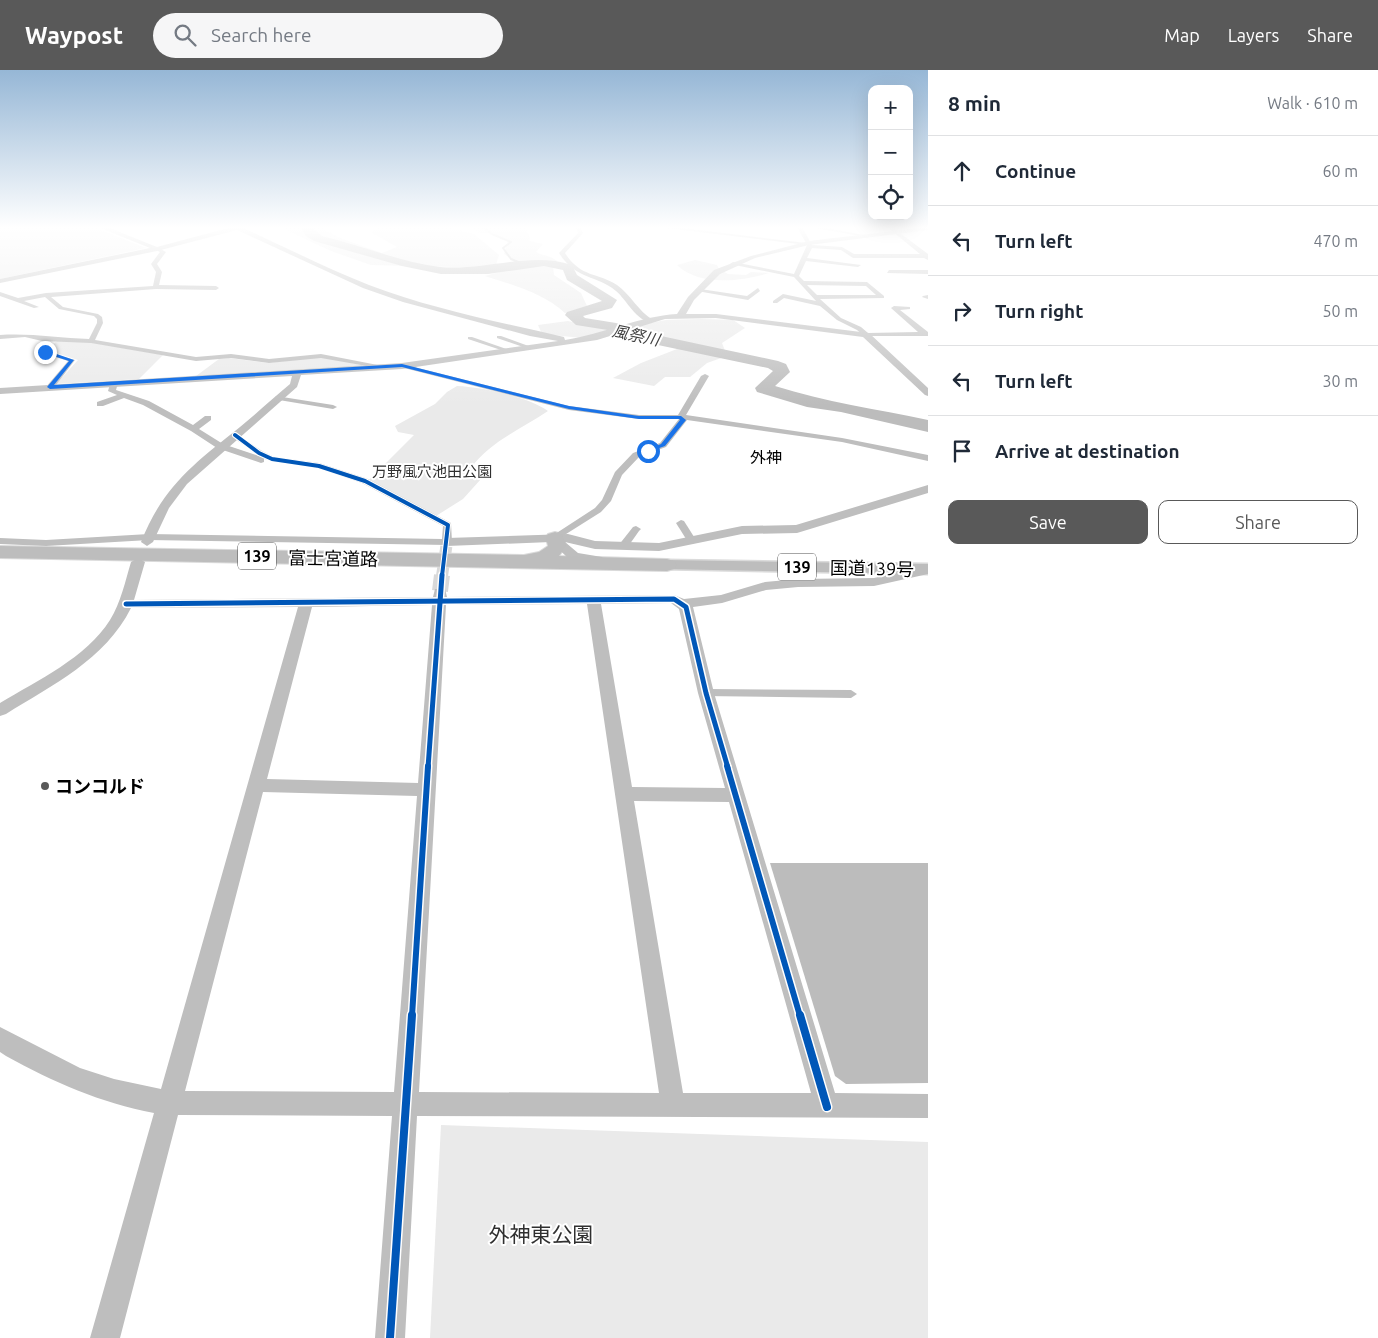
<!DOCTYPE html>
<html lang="en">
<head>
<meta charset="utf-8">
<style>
	body { margin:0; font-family:Ubuntu,"Noto Sans JP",sans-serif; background:#f6f6f7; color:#1f2937 }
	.controls { position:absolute; right:15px; top:15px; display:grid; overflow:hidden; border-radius:10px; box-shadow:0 5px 20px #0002 }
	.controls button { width:45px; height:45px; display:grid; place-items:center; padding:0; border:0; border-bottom:1px solid #e0e1e3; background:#fff; color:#1f2937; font:25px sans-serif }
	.stop { position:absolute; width:15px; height:15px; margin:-11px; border:4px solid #1a73e8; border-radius:50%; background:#fff }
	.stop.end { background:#1a73e8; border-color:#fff; box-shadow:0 1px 5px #0008 }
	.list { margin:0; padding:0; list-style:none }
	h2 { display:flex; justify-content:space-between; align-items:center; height:65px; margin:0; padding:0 20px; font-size:21px }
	h2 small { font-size:16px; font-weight:400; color:#747a83 }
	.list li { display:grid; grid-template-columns:32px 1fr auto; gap:15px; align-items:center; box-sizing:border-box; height:70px; padding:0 20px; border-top:1px solid #e0e1e3 }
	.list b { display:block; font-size:19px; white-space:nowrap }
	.list em { font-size:16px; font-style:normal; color:#747a83 }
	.actions { display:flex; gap:10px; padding:15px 20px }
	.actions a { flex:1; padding:11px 0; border:1px solid #595959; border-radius:10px; text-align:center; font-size:18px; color:#595959 }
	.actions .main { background:#595959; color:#fff }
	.icon { flex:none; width:28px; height:28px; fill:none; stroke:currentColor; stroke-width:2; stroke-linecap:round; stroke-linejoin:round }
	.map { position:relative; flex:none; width:928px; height:1268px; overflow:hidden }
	header { display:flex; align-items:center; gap:30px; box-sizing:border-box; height:70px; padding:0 25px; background:#595959; color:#fff }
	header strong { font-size:24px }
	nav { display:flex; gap:28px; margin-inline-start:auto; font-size:18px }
	.search { width:350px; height:45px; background:#f6f6f7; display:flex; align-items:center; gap:12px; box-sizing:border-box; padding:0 18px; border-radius:28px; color:#747a83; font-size:19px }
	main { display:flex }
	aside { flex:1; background:#fff }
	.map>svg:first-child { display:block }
</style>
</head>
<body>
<header>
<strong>Waypost</strong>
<div class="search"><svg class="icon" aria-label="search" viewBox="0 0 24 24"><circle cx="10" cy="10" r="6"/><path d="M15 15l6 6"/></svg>Search here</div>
<nav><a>Map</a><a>Layers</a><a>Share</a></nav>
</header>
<main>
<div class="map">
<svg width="928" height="1268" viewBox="0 0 928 1268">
	<rect width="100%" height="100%" fill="#fff"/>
	<g fill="#eaeaea">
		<path d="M 0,157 L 93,157 L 146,178 L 0,209 Z"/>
		<path d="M 287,157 L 320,157 L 340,168 L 382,183 L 397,177 L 372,163 L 376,157 L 447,157 L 474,164 L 499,185 L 495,198 L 371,195 L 331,181 L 286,160 Z"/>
		<path d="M 469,157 L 525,158 L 529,165 L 530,171 L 543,174 L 536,182 C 543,186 550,185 557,191 L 553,196 L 554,205 L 581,223 L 587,236 L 565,243 C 543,223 513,215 485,206 L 507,200 L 514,191 L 504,184 L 508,170 L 492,163 L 480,163 Z"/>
		<path d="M 695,190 L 717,195 L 719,199 L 728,204 L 746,205 L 751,202 L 769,203 C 742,211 700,217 677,195 Z"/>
		<path d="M 702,249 L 733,250 L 745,258 L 722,273 L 727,286 L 707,293 L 690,307 L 665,307 L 654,316 L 613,308 L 641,293 L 677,279 L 671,272 L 631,262 L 612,263 L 582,268 L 542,264 L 538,255 L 568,251 L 590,256 L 630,257 L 666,250 Z"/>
		<path d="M 57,271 L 89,272 L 163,285 L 139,309 L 56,314 L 78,290 L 47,280 Z"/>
		<path d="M 320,287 L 362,295 L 362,296 L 196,306 L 219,289 L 229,288 L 268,293 Z"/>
		<path d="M 457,316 C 482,317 528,327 548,341 C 522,359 490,371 471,398 L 481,409 L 463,429 L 436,446 L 369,410 L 414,365 L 398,362 L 395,356 L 435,334 L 447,322 Z"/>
		<path d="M 441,1055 L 928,1072 L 928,1268 L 430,1268 Z"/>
	</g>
	<path fill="#bcbcbc" d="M 770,793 L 928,793 L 928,1013 L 846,1014 L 835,1006 Z"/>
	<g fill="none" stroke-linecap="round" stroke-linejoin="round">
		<path stroke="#bcbcbc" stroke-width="2" d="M 483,157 L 492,164 L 511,172 L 503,178 L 511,189 L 523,194"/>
		<path fill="#bcbcbc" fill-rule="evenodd" d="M 300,157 L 311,157 L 322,166 C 361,175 399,192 440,197 C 485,201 531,181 572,195 L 577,205 L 617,230 L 612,238 L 583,246 L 585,248 L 616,253 L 661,266 L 778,291 L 786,294 L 790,302 L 775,316 C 825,332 877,339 928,350 L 928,362 L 841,342 L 807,337 L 757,322 L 755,318 L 773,301 L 768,298 L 658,275 L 614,261 L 576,255 L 565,245 L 567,242 L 602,231 L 567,210 L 563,200 L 544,196 L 488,204 L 441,204 L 402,196 L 314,171 L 306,166 Z"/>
		<path stroke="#d9d9d9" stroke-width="12" stroke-dasharray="12 6" stroke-linecap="butt" d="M 442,506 L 447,472"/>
		<path stroke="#d9d9d9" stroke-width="16" stroke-dasharray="16 8" stroke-linecap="butt" d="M 440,521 L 442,505"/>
		<g stroke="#dbdbdb" stroke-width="3">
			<path id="trunk" d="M 667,490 L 928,494 L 928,504 L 661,499 L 658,495 L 661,491 Z"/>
		</g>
		<g stroke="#dbdbdb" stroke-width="2">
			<path id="motorway" d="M 555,462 L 562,464 L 566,476 L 559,486 L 667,489 L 674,491 L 677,495 L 674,499 L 667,501 L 0,488 L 0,476 L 524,485 L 539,482 L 548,476 L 546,468 L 548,464 Z"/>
		</g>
		<g fill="#bebebe" fill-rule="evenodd">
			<path d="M 576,157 L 580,157 L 583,163 L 565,183 C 581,208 597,202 617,215 C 631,225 638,241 653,250 L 653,252 C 637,253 627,230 616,221 C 596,204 577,211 559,183 L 578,163 Z"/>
			<path d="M 658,157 L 674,157 L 806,173 L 797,157 L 802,157 L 812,175 L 842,177 L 854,184 L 920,184 L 887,157 L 892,157 L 928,184 L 928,190 L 924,188 L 853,188 L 841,180 L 812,178 L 807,188 L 861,195 L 858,197 L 806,191 L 799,206 L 804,211 L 867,212 L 884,226 L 884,228 L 820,229 L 841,248 L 861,257 L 868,263 L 918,262 L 891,238 L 894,236 L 910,237 L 910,239 L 900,240 L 928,262 L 928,266 L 864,266 L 857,260 L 837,250 L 820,236 L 784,228 L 777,233 L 773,233 L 773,231 L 783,224 L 816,231 L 794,207 L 730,194 L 733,192 L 794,204 L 807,175 ZM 807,215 L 866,216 L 876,225 L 817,225 Z"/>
			<path d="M 809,157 L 821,157 L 869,166 L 867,167 Z"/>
			<path d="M 157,177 L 166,182 L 157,194 L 162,202 L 159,215 L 216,216 L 219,218 L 216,220 L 156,219 L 51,227 L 63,237 L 98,244 L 102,247 L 103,253 L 95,270 L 196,287 L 231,284 L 269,289 L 321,284 L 388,297 L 384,299 L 321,288 L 269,293 L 231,288 L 196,291 L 91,273 L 42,271 L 25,267 L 0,269 L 0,265 C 30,263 59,268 89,269 L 97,253 L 97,249 L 94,246 L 59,239 L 45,227 L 24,231 L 39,237 L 34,238 L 0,226 L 0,222 L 18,228 L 46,223 L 153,216 L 156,202 L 151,194 L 160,182 L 154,179 Z"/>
			<path d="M 889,200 L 928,200 L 928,204 L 887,203 Z"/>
			<path d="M 758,218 L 760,221 L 748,230 L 697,221 L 700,219 L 747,226 Z"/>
			<path d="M 928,225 L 928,229 L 922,227 L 923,226 Z"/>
			<path d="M 497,266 L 501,266 L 534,278 L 529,279 L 497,268 Z"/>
			<path d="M 468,267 L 472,267 L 512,281 L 507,282 L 468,269 Z"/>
			<path d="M 43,281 L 75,290 L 53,319 L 50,319 L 46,317 L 68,291 L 43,283 Z"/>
			<path d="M 402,294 L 569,336 L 639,345 L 678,345 L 701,306 L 705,304 L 709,306 L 686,345 L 842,368 L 928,385 L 928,391 L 842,372 L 687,350 L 666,377 L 639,387 L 622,405 L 611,431 L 601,442 L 555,471 L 550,468 L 552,466 L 595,438 L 602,430 L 615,402 L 633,383 L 660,373 L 679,349 L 639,349 L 569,340 L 400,297 L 398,296 Z"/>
			<path d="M 111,311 L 118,313 L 116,320 L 149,331 L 193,355 L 205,346 L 211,346 L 211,350 L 199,359 L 223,374 L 262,387 L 232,367 L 232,363 L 235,363 L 262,381 L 274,387 L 319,393 L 368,409 L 451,453 L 452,472 L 447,475 L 149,470 L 46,476 L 0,474 L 0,468 L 46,470 L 149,464 L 442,469 L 443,456 L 362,413 L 318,398 L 264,389 L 264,392 L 261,393 L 217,378 L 191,361 L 143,335 L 124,328 L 103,336 L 97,336 L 97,332 L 117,325 L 108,321 Z"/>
			<path d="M 276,326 L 333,335 L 337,337 L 333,339 L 279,330 L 275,328 Z"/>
			<path d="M 681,450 L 684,451 L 696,470 L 694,472 L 691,473 L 688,472 L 676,453 Z"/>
			<path d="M 636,456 L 641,459 L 639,461 L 627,478 L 619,478 L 618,476 L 633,457 Z"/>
			<path d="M 706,619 L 851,620 L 857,624 L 851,628 L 702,626 L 700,623 L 702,620 Z"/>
		</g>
		<g fill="#bebebe" fill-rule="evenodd">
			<path d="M 98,157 L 107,157 L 157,177 L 232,157 L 241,157 C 283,176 326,198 369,215 C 432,239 499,252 564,267 L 565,270 C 603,264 640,246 677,244 L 688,227 L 714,200 L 751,186 L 809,171 L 928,157 L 928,160 L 809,175 L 755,188 L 720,204 L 694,230 L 686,244 L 716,244 L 869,263 L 928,318 L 928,326 L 925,325 L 863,267 L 716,248 L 665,249 L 597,270 L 402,299 L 301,305 L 297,317 L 187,414 L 169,438 L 153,472 L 147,476 L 141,472 C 163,416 195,393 240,357 C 257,343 273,328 290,314 L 292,306 L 0,324 L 0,318 L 402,293 L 558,271 L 530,266 L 403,232 L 363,218 L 237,160 L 157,181 L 0,213 L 0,209 L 150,178 Z"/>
			<path d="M 928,415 L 928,423 L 797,463 L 742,464 L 659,481 L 595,479 L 565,472 L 578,483 L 602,487 L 604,490 L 597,494 L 568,488 L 551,472 L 447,476 L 441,472 L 447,468 L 568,464 L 595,471 L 659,473 L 742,456 L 796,455 Z"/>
			<path d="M 138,488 L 145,492 L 134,530 L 433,527 L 435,519 L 445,519 L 447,527 L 674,525 L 684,529 L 721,525 L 765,512 L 798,509 L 874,508 L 928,496 L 928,504 L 874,516 L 798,517 L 766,520 L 722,533 L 693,537 L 714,623 L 835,1023 L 928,1024 L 928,1048 L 417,1046 L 405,1268 L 375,1268 L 392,1046 L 178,1045 L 120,1268 L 90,1268 L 154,1043 C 101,1033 53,1012 6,986 L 0,982 L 0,957 L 80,998 L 114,1009 L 161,1019 L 298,537 L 131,538 C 105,590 52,615 6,644 L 0,646 L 0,633 C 38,610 86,588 110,550 C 121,532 125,512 131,492 ZM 671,533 L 679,539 L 698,623 L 725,718 L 632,717 L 601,534 ZM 587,534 L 659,1023 L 419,1022 L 446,535 ZM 432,535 L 418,713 L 267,709 L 312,537 ZM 263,722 L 417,726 L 394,1022 L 185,1021 ZM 634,731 L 729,732 L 811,1023 L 683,1023 Z"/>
		</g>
		<use href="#trunk" fill="#bdbdbd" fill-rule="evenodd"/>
		<use href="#motorway" fill="#bdbdbd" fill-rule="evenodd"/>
		<g stroke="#fff" stroke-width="6">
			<path id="cycleway-far3" d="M 235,365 L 259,383 L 272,389 L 319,396 L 365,411 L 448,455 L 442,506"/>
		</g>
		<g stroke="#fff" stroke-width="8">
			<g id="cycleway-far2">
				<path d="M 126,534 L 674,529 L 686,537 L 706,623 L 728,698"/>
				<path d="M 428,698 L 442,505"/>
			</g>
		</g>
		<g stroke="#fff" stroke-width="9">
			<g id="cycleway-far1">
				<path d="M 727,696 L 800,946"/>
				<path d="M 412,946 L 428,696"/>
			</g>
		</g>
		<g stroke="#fff" stroke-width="11">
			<g id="cycleway">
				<path d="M 800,945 L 827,1037"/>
				<path d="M 390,1268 L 412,945"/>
			</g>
		</g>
		<use href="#cycleway-far3" stroke="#0057b8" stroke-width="4"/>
		<use href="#cycleway-far2" stroke="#0057b8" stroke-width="5"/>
		<use href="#cycleway-far1" stroke="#0057b8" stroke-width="6"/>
		<use href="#cycleway" stroke="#0057b8" stroke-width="8"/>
	</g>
	<linearGradient id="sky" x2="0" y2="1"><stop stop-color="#96b7d6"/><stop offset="0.47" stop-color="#fff"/><stop offset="1" stop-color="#fff" stop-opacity="0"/></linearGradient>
	<rect width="928" height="335" fill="url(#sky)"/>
	<path fill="#1a73e8" d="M 45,280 L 74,290 L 54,315 L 402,294 L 569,336 L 639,346 L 681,346 L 686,350 L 665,376 L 648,382 L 646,380 L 661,374 L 680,350 L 679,349 L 639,349 L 569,339 L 402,297 L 50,319 L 47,317 L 69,291 L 44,283 Z"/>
	<circle fill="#595959" stroke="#fff" stroke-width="2" cx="45" cy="716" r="5"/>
	<g text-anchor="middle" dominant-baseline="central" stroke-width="4" stroke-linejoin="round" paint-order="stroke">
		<g font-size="15" fill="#303030" stroke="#fff">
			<text x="432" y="401">万野風穴池田公園</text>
		</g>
		<g font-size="16" font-style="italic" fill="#414141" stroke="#fff">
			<text transform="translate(636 265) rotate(12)">風祭川</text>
		</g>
		<g font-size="16" fill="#000" stroke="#fff">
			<text x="766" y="387">外神</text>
		</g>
		<g fill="#fff" stroke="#4c4c4c" stroke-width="1">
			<rect x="238" y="472.5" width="38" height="27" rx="4"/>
			<rect x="778" y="483.5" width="38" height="27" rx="4"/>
		</g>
		<g font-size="16" font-weight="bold" fill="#000">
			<text x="257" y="486">139</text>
			<text x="797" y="497">139</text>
		</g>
		<g font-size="18" fill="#000" stroke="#fff">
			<text transform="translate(333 488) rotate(1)">富士宮道路</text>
			<text transform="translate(872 498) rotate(1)">国道139号</text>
		</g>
		<g font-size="18" font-weight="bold" fill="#000" stroke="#fff" text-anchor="start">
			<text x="55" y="716">コンコルド</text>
		</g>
		<g font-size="21" fill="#303030" stroke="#fff">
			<text x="541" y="1164">外神東公園</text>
		</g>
	</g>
</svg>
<div class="controls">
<button>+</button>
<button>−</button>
<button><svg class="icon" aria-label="locate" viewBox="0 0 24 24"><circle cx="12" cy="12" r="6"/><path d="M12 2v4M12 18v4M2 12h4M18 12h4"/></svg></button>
</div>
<div class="stop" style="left:648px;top:381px"></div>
<div class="stop end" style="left:45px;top:282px"></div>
</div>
<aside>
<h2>8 min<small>Walk · 610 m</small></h2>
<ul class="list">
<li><svg class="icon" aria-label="ahead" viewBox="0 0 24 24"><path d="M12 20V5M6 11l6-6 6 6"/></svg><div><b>Continue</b></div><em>60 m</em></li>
<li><svg class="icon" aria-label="left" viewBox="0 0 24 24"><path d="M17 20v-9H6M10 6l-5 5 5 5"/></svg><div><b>Turn left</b></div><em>470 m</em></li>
<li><svg class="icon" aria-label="right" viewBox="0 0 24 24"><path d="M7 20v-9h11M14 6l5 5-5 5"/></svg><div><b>Turn right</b></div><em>50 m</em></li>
<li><svg class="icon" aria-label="left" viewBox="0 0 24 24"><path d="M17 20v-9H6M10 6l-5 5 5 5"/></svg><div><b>Turn left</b></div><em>30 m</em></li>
<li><svg class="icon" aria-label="arrive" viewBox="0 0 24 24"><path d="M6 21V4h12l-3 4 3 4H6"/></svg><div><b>Arrive at destination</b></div></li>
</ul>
<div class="actions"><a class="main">Save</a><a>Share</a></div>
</aside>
</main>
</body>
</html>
